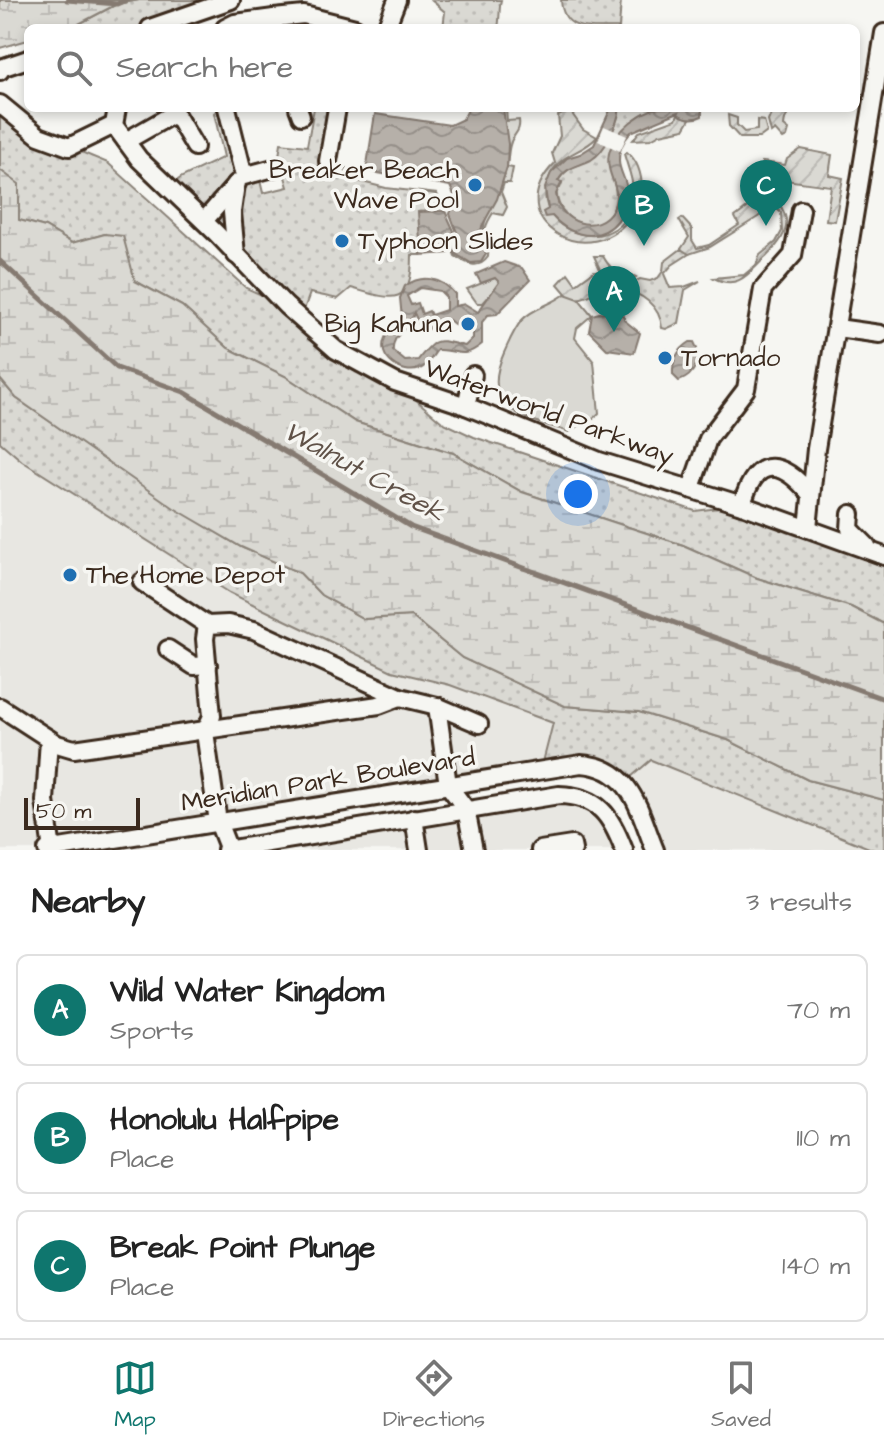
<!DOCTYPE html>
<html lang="en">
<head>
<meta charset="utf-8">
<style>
	body { margin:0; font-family:"Architects Daughter",sans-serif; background:#f2f2f2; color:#222 }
	.scale { position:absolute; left:24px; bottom:20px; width:116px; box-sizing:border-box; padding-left:8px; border:4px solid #3b2a1e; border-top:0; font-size:22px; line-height:28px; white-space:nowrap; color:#3b2a1e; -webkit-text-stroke:6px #f6f6f2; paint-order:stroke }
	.you { position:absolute; left:578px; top:494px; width:28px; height:28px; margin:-20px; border:6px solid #fff; border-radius:50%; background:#1a73e8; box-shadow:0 0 0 12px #1a73e833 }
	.badge { display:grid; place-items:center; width:52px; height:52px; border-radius:50%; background:#0f766e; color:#fff; font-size:26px; font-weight:700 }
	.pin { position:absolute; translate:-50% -66px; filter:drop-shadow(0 2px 4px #0008) }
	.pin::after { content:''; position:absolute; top:42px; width:28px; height:24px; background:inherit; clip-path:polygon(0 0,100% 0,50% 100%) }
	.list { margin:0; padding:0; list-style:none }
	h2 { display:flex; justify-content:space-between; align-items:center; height:104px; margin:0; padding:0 32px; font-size:34px }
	h2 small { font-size:26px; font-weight:400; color:#767676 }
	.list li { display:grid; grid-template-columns:52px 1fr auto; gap:24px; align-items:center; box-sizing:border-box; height:112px; margin:0 16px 16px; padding:0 16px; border:2px solid #e0e0e0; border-radius:12px }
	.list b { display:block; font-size:30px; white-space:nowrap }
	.list p { margin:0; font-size:26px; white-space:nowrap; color:#767676 }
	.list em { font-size:26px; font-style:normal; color:#767676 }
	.icon { flex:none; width:44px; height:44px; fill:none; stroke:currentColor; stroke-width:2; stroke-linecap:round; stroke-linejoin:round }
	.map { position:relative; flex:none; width:884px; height:850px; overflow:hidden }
	.search { position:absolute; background:#fff; box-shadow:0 4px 12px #0003; left:24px; right:24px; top:24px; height:88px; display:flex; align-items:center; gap:20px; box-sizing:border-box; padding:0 28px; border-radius:12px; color:#767676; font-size:30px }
	.sheet { height:488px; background:#fff }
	nav { display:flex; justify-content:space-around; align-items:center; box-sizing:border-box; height:112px; border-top:2px solid #e0e0e0; background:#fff; font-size:22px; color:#767676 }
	nav a { display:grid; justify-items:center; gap:4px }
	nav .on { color:#0f766e }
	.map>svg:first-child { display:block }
</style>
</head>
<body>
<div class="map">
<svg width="884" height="850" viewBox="0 0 884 850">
	<defs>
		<pattern id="grass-dots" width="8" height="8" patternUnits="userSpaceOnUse" patternTransform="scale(2)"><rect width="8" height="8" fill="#dad9d3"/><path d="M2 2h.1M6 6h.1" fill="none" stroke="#bcbab5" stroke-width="1.8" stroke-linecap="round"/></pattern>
		<pattern id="wetland-marsh" width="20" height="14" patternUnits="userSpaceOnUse" patternTransform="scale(2)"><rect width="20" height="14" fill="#dad9d3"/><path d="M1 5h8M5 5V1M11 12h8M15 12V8" fill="none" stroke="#bcbab5"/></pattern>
		<pattern id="garden-furrows" width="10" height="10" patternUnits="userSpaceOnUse" patternTransform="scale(2)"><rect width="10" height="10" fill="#dad9d3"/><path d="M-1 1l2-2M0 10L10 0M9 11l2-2" fill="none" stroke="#bcbab5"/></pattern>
		<pattern id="water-waves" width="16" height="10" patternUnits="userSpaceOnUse" patternTransform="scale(2)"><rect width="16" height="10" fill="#b6b0a9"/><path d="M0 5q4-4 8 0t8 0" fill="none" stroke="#958f89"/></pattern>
	</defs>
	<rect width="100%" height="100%" fill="#f6f6f2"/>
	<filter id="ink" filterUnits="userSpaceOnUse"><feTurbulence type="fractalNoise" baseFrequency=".0125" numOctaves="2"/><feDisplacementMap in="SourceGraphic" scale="16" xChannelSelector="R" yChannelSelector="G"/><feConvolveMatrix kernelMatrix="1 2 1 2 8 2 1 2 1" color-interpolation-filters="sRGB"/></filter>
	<g filter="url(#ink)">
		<g fill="#e8e7e2">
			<path d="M 0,442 L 22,461 L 230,593 L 392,671 L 450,685 L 553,723 L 541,770 L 47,850 L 0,850 Z"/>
			<path d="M 651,760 L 874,850 L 655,850 L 624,783 Z"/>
			<path d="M 559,795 L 594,803 L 624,850 L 226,850 Z"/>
		</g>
		<g fill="url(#grass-dots)" stroke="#8a8278" stroke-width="2">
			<path d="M 139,0 L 231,0 L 150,28 L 71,28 L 117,4 Z"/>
			<path d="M 431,0 L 501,0 C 499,7 500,19 498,28 L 443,28 L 445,12 Z"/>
			<path d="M 561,0 L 621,0 L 619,28 C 593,28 563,34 561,0 Z"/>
			<path d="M 0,104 L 69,147 L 108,163 L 246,288 L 284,305 L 168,187 L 182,177 L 224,157 L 214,113 L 220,108 L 244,176 L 258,172 L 263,193 L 288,187 L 279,156 L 281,143 L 307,146 L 314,108 L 337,108 L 334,165 L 347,168 L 346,178 L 386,188 L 437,194 L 445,211 L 419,212 L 421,255 L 412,255 C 412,308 392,300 351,288 L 338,299 L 310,293 L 301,318 L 395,382 L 442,422 L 474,437 L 695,511 L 742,505 L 884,556 L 884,624 L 851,607 L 757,578 L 683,545 L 522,492 L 453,453 L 355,422 L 285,376 L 228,348 L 182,306 L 135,281 L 105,234 L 72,243 L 45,227 L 19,220 L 19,185 L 0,170 Z"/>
			<path d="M 620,108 L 655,108 C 650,112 644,113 638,117 C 630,122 619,137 613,145 C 600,166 626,189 611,212 C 593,239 553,218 557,188 L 560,188 L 562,183 L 558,181 C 565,169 572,168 584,162 C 604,152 616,130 620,108 Z"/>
			<path d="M 681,249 L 689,254 L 672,265 L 664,274 L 670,288 L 684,287 L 700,281 L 685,290 L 679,323 L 666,329 L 662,328 C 660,305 641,293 620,288 L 640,279 L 650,281 L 658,278 L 663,271 L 664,262 Z"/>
			<path d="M 0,379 L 16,398 L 174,507 L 241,547 L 300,573 L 321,595 L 364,619 L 411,616 L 462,658 L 565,706 L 639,712 L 728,740 L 808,780 L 884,800 L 884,850 L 874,850 L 651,760 L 624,783 L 614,774 L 541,770 L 553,723 L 450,685 L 392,671 L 279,617 L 230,593 L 22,461 L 0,442 Z"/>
		</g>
		<g fill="url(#wetland-marsh)" stroke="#8a8278" stroke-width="2">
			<path d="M 0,0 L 139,0 L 117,4 L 71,28 L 28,28 L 28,40 L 0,48 Z"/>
			<path d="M 0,170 L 19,184 L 19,220 L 45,227 L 72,243 L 105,234 L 123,236 L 135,281 L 182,306 L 228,348 L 285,376 L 355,422 L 453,453 L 522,492 L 683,545 L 757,578 L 851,607 L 884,624 L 884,800 L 808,780 L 728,740 L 639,712 L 565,706 L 462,658 L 411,616 L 364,619 L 321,595 L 300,573 L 241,547 L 174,508 L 16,398 L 0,379 Z"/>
		</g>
		<g fill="url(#garden-furrows)" stroke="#8a8278" stroke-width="2">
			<path d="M 782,108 L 792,108 L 785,119 L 784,126 L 789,130 L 787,137 L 783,139 L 775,130 L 771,133 L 768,121 L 773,109 L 778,112 Z"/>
			<path d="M 570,111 L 583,129 L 597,137 C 584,152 564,153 553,170 C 515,235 633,267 633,190 C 633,179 627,165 624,154 L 627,152 C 639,162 642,175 642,190 C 641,201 638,204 633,213 C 594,277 496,222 555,163 L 552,153 L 560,136 L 558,116 Z"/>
			<path d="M 678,114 L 690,119 L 684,129 L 660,134 L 651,139 L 633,140 L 639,132 L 676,119 Z"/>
			<path d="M 728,115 L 737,118 L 737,125 L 744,132 L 757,130 L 757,120 L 764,121 L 767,132 L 759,138 L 740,138 L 729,126 Z"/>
			<path d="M 801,149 L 832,155 L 829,175 L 843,178 L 835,221 L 826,220 L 831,186 L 770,178 L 767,188 C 792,216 794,230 766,257 C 749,272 739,291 714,278 L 744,275 L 756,265 L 760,255 L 776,242 L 782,231 L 781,213 L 763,194 L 762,214 L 758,217 L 710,247 L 689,254 L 681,249 L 689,237 L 679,220 L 682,218 L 692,229 L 692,240 L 697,248 L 709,245 L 739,225 L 735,217 L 747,208 L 759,179 L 762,179 L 762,162 L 785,165 L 787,159 Z"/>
			<path d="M 594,256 L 603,256 C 613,275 619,268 636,277 L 628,282 L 606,283 Z"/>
			<path d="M 594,271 L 597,271 L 602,285 C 597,293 581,302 569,297 L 558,284 L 568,273 L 576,284 Z"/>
		</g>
		<g fill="#dad9d3" stroke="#8a8278" stroke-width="2">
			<path d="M 503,108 L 506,108 L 507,121 L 519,120 C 521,133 512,134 510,145 C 508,152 508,160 507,167 L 513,168 L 510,183 L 504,183 L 501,192 L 507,207 L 503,215 L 493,213 C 478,236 490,234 488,257 C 478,271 466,263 455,256 L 454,253 L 474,264 L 486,251 C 474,217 503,196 507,163 C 510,143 503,126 503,108 Z"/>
			<path d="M 495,278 L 498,279 L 499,285 L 483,303 L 477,303 L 467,289 Z"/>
			<path d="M 565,294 L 579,299 L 592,315 L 577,328 L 575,338 L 594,362 L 599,413 C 591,422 579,424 569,432 C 525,418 478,410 504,353 C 509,342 514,329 522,320 C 534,307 552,305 565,294 Z"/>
		</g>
		<g fill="url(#water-waves)" stroke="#857a71" stroke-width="2" fill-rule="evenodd">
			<path d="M 469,108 L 503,108 L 508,144 L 507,167 L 497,199 L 482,226 L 481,237 L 486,254 L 481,262 L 471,263 L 454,253 L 458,235 L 450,214 L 455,197 L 450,186 L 366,171 L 375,114 L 450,125 L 463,119 Z"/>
			<path d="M 611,108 L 620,108 C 617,125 606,151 591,160 C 577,167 567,166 558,181 L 562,182 L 556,194 C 559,223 597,236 613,209 C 622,194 612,183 609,168 C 603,141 635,112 659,108 C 672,106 688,108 702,108 L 702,116 C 694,120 687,120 678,114 L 679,112 L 676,113 L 631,132 C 624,140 618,150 619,161 C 619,171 627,181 627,191 C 629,212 613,234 590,235 C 575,235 562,227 552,216 L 545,217 L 543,212 L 548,209 L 545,188 L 551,173 L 567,158 L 580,154 L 594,145 Z"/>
			<path d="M 445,211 L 454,231 L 449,253 L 421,255 L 418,212 Z"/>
			<path d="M 504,262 L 522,268 L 530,280 L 497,314 L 488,315 L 482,322 L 482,344 C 461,361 458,349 437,350 C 432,356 429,365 420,369 C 402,376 376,358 385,338 C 388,330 396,325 402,319 L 400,298 L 405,286 C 422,274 441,277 455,294 L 455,306 L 465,304 L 478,312 L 499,282 L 495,278 L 481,283 L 476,274 ZM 420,288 L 440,291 L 446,297 L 446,310 L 431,315 L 429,311 L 422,314 L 418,303 L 411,305 L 407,296 ZM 414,313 L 422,331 L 430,328 L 432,333 L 437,331 L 435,325 L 449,320 L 459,328 L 473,328 L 473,338 L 465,346 C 437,340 437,335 418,360 L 405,361 L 393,351 C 391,334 410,329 414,313 Z"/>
			<path d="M 609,310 L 624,316 L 624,320 L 640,333 L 634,353 L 607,349 L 589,331 L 592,315 Z"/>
			<path d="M 690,342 L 694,342 C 703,357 695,376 679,381 L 673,375 C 672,361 677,350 690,342 Z"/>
		</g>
		<path fill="#f6f6f2" d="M 604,126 L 627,136 L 620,151 L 598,141 Z"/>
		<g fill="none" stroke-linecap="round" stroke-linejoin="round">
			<g stroke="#857a71" stroke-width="5">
				<path d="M 67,0 L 117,4 L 126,0"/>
				<path d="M 0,261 L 117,368 L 184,392 L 411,527 L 884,699"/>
			</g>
			<g stroke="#3b2a1e" stroke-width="22">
				<g id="minor">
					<path d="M 274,18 L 304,15 L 355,28"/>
					<path d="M 150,28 L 231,0"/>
					<path d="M 225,28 L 235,23 L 274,18 L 274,26"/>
					<path d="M 386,28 L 397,0"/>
					<path d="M 0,71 L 1,68 L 28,59"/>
					<path d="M 0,104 L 39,136 L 69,147 L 114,125"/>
					<path d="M 117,108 L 114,125 L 139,159 L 216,233 L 286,306 L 336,350 L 395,382 L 466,406 L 599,461 L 742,505 L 884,556"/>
					<path d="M 227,108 L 244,176 L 277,167"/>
					<path d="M 298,108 L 301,116"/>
					<path d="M 126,141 L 175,113 L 195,147"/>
					<path d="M 328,161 L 337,108"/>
					<path d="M 236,184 L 232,212 L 236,255"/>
					<path d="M 204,221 L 237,183"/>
					<path d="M 837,328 L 880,334"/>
					<path d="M 466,406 L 473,375"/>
					<path d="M 691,488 L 708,439 L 746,389 L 763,289 L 793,255 L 801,210"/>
					<path d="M 742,505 C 756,454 782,460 811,495"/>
					<path d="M 851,514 L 850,529 L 867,546"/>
					<path d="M 808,528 L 816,449 L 884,33"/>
					<path d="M 142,582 L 207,625"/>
					<path d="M 168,649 L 194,666 L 208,665"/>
					<path d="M 437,706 L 448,785 L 466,809 L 474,850"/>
					<path d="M 0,707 L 57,744 L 74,749 L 379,705 L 400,697"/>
					<path d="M 49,739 L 45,801 L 52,850"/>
					<path d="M 414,818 L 419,850"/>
					<path d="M 47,850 L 581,764 C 632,767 639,811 655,850"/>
					<path d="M 226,850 L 559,795 C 599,796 611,816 624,850"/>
					<path d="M 229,850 L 218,822 L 205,732 L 212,716 L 205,639 L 207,625 L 228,624 L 254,630 L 400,697 L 437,706 L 479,724"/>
					<path d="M 540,850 L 572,845 L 573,850"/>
				</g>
			</g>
			<use href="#minor" stroke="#f6f6f2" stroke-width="16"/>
		</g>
	</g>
	<g fill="#1f6fb2" stroke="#f6f6f2" stroke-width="3">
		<circle cx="475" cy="185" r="8"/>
		<circle cx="342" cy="241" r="8"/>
		<circle cx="468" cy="324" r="8"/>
		<circle cx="665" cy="358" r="8"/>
		<circle cx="70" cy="575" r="8"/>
	</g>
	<g text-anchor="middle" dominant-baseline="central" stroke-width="7" stroke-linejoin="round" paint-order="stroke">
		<g font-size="26" fill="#3b2a1e" stroke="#f6f6f2" text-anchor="start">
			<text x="459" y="170" text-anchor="end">Breaker Beach<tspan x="459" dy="30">Wave Pool</tspan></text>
			<text x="358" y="241">Typhoon Slides</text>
			<text x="452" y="324" text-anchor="end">Big Kahuna</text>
			<text x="681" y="358">Tornado</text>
			<text x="86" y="575">The Home Depot</text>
		</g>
		<g font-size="26" fill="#3b2a1e" stroke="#f6f6f2">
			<text transform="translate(549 412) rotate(20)">Waterworld Parkway</text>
			<text transform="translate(328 780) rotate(-9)">Meridian Park Boulevard</text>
		</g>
		<g font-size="28" font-style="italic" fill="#605248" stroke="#f6f6f2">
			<text transform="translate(364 472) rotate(29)">Walnut Creek</text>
		</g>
	</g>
</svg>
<div class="scale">50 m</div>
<div class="you"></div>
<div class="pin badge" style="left:614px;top:332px">A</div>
<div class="pin badge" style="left:644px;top:246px">B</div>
<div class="pin badge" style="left:766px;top:226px">C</div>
<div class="search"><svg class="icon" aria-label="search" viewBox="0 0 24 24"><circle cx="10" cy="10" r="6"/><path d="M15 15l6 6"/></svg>Search here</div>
</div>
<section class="sheet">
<h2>Nearby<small>3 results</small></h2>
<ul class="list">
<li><span class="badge">A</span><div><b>Wild Water Kingdom</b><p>Sports</p></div><em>70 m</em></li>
<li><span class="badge">B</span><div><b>Honolulu Halfpipe</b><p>Place</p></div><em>110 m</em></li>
<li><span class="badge">C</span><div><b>Break Point Plunge</b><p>Place</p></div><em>140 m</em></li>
</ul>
</section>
<nav>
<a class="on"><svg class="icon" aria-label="map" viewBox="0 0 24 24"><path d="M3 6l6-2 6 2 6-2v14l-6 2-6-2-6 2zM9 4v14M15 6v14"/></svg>Map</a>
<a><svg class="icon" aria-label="directions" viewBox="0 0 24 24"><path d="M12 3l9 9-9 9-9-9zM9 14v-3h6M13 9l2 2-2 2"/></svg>Directions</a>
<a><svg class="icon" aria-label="saved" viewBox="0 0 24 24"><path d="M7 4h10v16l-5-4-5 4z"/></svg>Saved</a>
</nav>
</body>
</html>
